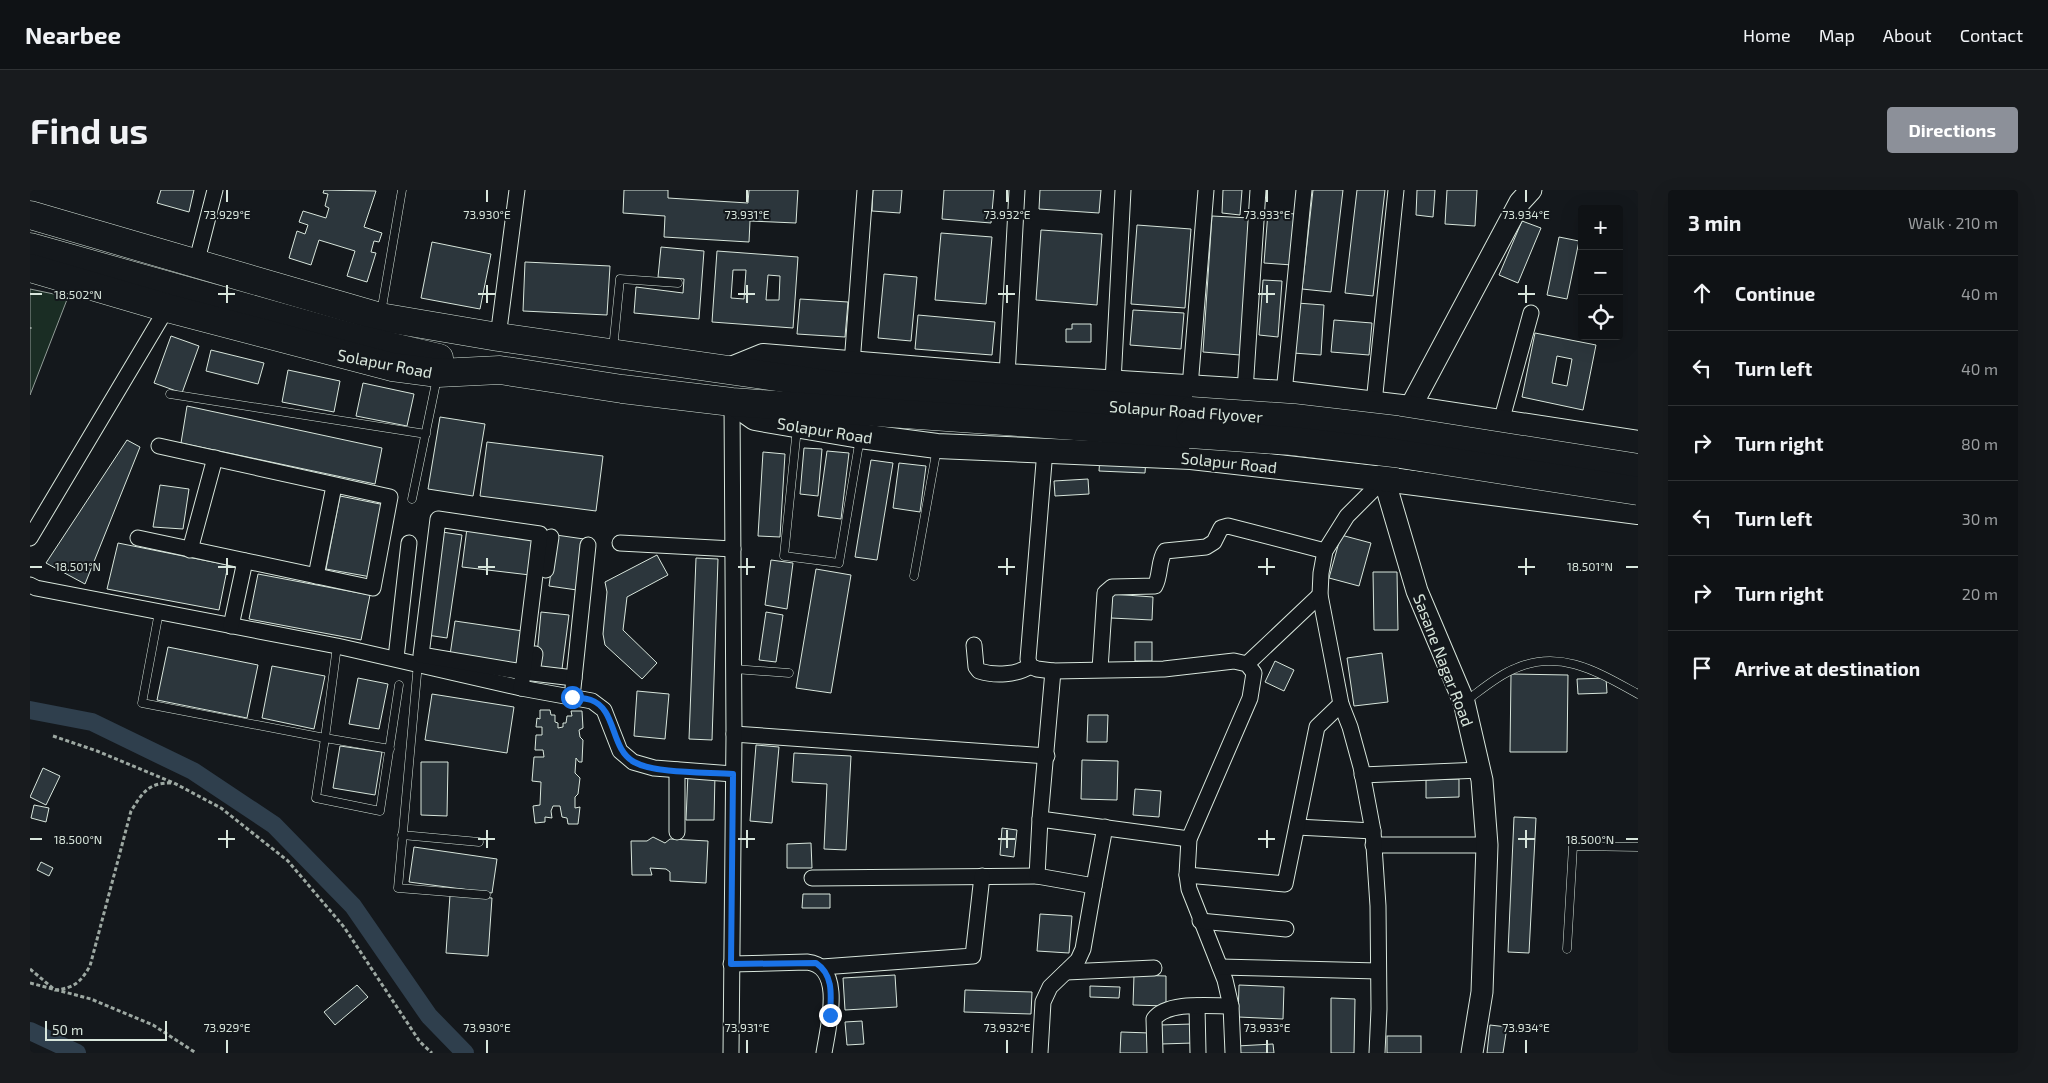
<!DOCTYPE html>
<html lang="en">
<head>
<meta charset="utf-8">
<style>
	body { margin:0; font-family:"Exo 2",sans-serif; background:#181b1e; color:#f1f3f6 }
	.controls { position:absolute; right:15px; top:15px; display:grid; overflow:hidden; border-radius:5px; box-shadow:0 5px 20px #0002 }
	.controls button { width:45px; height:45px; display:grid; place-items:center; padding:0; border:0; border-bottom:1px solid #2f3234; background:#0f1215; color:#f1f3f6; font:25px sans-serif }
	.scale { position:absolute; left:15px; bottom:12px; width:122px; box-sizing:border-box; padding-left:5px; border:2px solid #d8e6dc; border-top:0; font-size:14px; line-height:18px; white-space:nowrap; color:#d8e6dc; -webkit-text-stroke:4px #14181c; paint-order:stroke }
	.stop { position:absolute; width:15px; height:15px; margin:-11px; border:4px solid #1a73e8; border-radius:50%; background:#fff }
	.stop.end { background:#1a73e8; border-color:#fff; box-shadow:0 1px 5px #0008 }
	.list { margin:0; padding:0; list-style:none }
	h2 { display:flex; justify-content:space-between; align-items:center; height:65px; margin:0; padding:0 20px; font-size:21px }
	h2 small { font-size:16px; font-weight:400; color:#9b9ea0 }
	.list li { display:grid; grid-template-columns:32px 1fr auto; gap:15px; align-items:center; box-sizing:border-box; height:75px; padding:0 20px; border-top:1px solid #2f3234 }
	.list b { display:block; font-size:19px; white-space:nowrap }
	.list em { font-size:16px; font-style:normal; color:#9b9ea0 }
	.icon { flex:none; width:28px; height:28px; fill:none; stroke:currentColor; stroke-width:2; stroke-linecap:round; stroke-linejoin:round }
	.map { position:relative; flex:none; width:1608px; height:863px; overflow:hidden; border-radius:5px }
	header { display:flex; align-items:center; gap:30px; box-sizing:border-box; height:70px; padding:0 25px; background:#0f1215; border-bottom:1px solid #2f3234 }
	header strong { font-size:24px }
	nav { display:flex; gap:28px; margin-inline-start:auto; font-size:18px }
	.intro { display:flex; align-items:center; justify-content:space-between; box-sizing:border-box; height:120px; padding:0 30px }
	h1 { margin:0; font-size:35px }
	.button { padding:12px 22px; border-radius:5px; background:#8c9099; color:#fff; font-size:18px; font-weight:700 }
	main { display:flex; gap:30px; padding:0 30px }
	aside { flex:1; background:#0f1215; border-radius:5px; box-shadow:0 5px 20px #0002 }
	.map>svg:first-child { display:block }
</style>
</head>
<body>
<header>
<strong>Nearbee</strong>
<nav><a>Home</a><a>Map</a><a>About</a><a>Contact</a></nav>
</header>
<div class="intro"><h1>Find us</h1><a class="button">Directions</a></div>
<main>
<div class="map">
<svg width="1608" height="863" viewBox="0 0 1608 863">
	<rect width="100%" height="100%" fill="#14181c"/>
	<path fill="#1a2d24" stroke="#939e99" d="M 0,99 L 38,107 L 0,205 Z"/>
	<g fill="none" stroke-linecap="round" stroke-linejoin="round">
		<g stroke="#2f3f4d" stroke-width="18">
			<path d="M 0,520 L 62,532 L 163,581 L 244,635 L 323,716 L 399,826 L 435,863"/>
			<path d="M 0,841 L 47,863"/>
		</g>
	</g>
	<g fill="#2c363c" stroke="#d8e6dc" fill-rule="evenodd">
		<path d="M 131,0 L 164,0 L 159,22 L 127,13 Z"/>
		<path d="M 294,0 L 346,1 L 334,37 L 352,43 L 349,52 L 344,51 L 341,62 L 346,63 L 337,92 L 317,86 L 325,61 L 289,50 L 281,75 L 259,68 L 267,41 L 275,44 L 278,35 L 269,32 L 273,21 L 296,28 L 299,18 L 295,16 L 298,4 L 293,3 Z"/>
		<path d="M 594,0 L 638,0 L 638,8 L 718,13 L 719,0 L 768,0 L 766,33 L 720,31 L 719,52 L 634,47 L 635,26 L 593,23 Z"/>
		<path d="M 843,0 L 872,0 L 870,23 L 842,21 Z"/>
		<path d="M 914,0 L 964,0 L 961,33 L 912,29 Z"/>
		<path d="M 1010,0 L 1071,0 L 1069,23 L 1009,19 Z"/>
		<path d="M 1193,0 L 1212,0 L 1210,25 L 1192,23 Z"/>
		<path d="M 1283,0 L 1313,0 L 1301,102 L 1272,99 Z"/>
		<path d="M 1327,0 L 1355,0 L 1343,106 L 1315,103 Z"/>
		<path d="M 1387,0 L 1405,0 L 1403,27 L 1386,25 Z"/>
		<path d="M 1417,0 L 1447,0 L 1445,36 L 1415,34 Z"/>
		<path d="M 1238,22 L 1266,24 L 1262,75 L 1234,73 Z"/>
		<path d="M 1182,26 L 1220,28 L 1210,165 L 1173,162 Z"/>
		<path d="M 1492,31 L 1511,38 L 1488,93 L 1469,85 Z"/>
		<path d="M 1107,35 L 1161,39 L 1155,118 L 1101,114 Z"/>
		<path d="M 1011,40 L 1072,44 L 1067,115 L 1006,110 Z"/>
		<path d="M 911,43 L 962,47 L 956,114 L 905,110 Z"/>
		<path d="M 1529,47 L 1549,51 L 1537,109 L 1517,105 Z"/>
		<path d="M 402,52 L 461,64 L 450,119 L 391,108 Z"/>
		<path d="M 631,57 L 674,61 L 669,129 L 604,123 L 606,97 L 653,103 L 654,89 L 628,87 Z"/>
		<path d="M 687,61 L 768,67 L 763,138 L 682,132 ZM 703,80 L 716,80 L 714,109 L 701,108 ZM 738,85 L 750,86 L 749,110 L 736,110 Z"/>
		<path d="M 495,72 L 580,76 L 577,125 L 493,121 Z"/>
		<path d="M 854,84 L 887,87 L 881,151 L 848,148 Z"/>
		<path d="M 1233,90 L 1252,91 L 1248,147 L 1229,145 Z"/>
		<path d="M 770,109 L 818,112 L 815,147 L 767,144 Z"/>
		<path d="M 1267,113 L 1294,115 L 1291,165 L 1263,163 Z"/>
		<path d="M 1103,120 L 1154,123 L 1151,159 L 1100,155 Z"/>
		<path d="M 888,125 L 965,132 L 962,165 L 885,159 Z"/>
		<path d="M 1304,130 L 1342,133 L 1339,165 L 1301,162 Z"/>
		<path d="M 1042,134 L 1061,134 L 1061,152 L 1036,152 L 1036,139 L 1042,139 Z"/>
		<path d="M 1505,143 L 1566,155 L 1553,220 L 1492,207 ZM 1527,166 L 1542,169 L 1537,196 L 1522,193 Z"/>
		<path d="M 141,146 L 169,156 L 152,203 L 124,193 Z"/>
		<path d="M 181,160 L 234,173 L 228,194 L 176,181 Z"/>
		<path d="M 258,180 L 310,191 L 304,222 L 252,212 Z"/>
		<path d="M 333,193 L 384,204 L 377,236 L 326,226 Z"/>
		<path d="M 157,216 L 352,258 L 345,294 L 151,253 Z"/>
		<path d="M 410,227 L 455,234 L 443,306 L 398,299 Z"/>
		<path d="M 97,250 L 110,257 L 55,394 L 16,373 Z"/>
		<path d="M 457,252 L 573,266 L 566,321 L 450,306 Z"/>
		<path d="M 774,258 L 792,259 L 788,306 L 770,304 Z"/>
		<path d="M 797,261 L 819,263 L 811,329 L 788,326 Z"/>
		<path d="M 733,262 L 755,264 L 750,347 L 728,346 Z"/>
		<path d="M 1070,267 L 1116,269 L 1115,283 L 1069,281 Z"/>
		<path d="M 841,270 L 863,273 L 847,370 L 825,367 Z"/>
		<path d="M 869,273 L 896,276 L 890,322 L 863,318 Z"/>
		<path d="M 1058,289 L 1059,304 L 1025,306 L 1024,291 Z"/>
		<path d="M 130,295 L 159,299 L 153,339 L 123,337 Z"/>
		<path d="M 310,306 L 355,315 L 341,387 L 296,379 Z"/>
		<path d="M 437,338 L 505,346 L 500,385 L 432,377 Z"/>
		<path d="M 412,342 L 432,345 L 417,448 L 397,445 Z"/>
		<path d="M 526,345 L 554,349 L 547,400 L 519,396 Z"/>
		<path d="M 1311,345 L 1341,353 L 1329,396 L 1299,388 Z"/>
		<path d="M 88,353 L 198,375 L 189,420 L 77,399 Z"/>
		<path d="M 627,365 L 638,385 L 597,407 L 593,440 L 627,473 L 612,489 L 575,455 L 573,444 L 577,402 L 575,392 Z"/>
		<path d="M 666,368 L 688,369 L 682,550 L 659,549 Z"/>
		<path d="M 741,370 L 763,373 L 757,419 L 735,415 Z"/>
		<path d="M 786,379 L 821,385 L 801,503 L 766,498 Z"/>
		<path d="M 1343,382 L 1367,382 L 1368,440 L 1344,440 Z"/>
		<path d="M 228,384 L 340,405 L 331,450 L 219,429 Z"/>
		<path d="M 1082,404 L 1123,407 L 1122,430 L 1081,428 Z"/>
		<path d="M 511,422 L 539,425 L 532,479 L 506,476 Z"/>
		<path d="M 736,422 L 753,425 L 746,472 L 729,470 Z"/>
		<path d="M 425,431 L 493,441 L 488,475 L 420,465 Z"/>
		<rect x="1105" y="452" width="17" height="19"/>
		<path d="M 138,457 L 228,475 L 217,528 L 127,510 Z"/>
		<path d="M 1352,463 L 1358,512 L 1324,516 L 1317,468 Z"/>
		<path d="M 1245,471 L 1264,480 L 1254,501 L 1235,492 Z"/>
		<path d="M 242,476 L 295,486 L 284,539 L 232,528 Z"/>
		<path d="M 1481,484 L 1538,485 L 1537,562 L 1480,562 Z"/>
		<path d="M 328,488 L 358,494 L 349,539 L 319,534 Z"/>
		<path d="M 1576,488 L 1577,503 L 1548,504 L 1547,489 Z"/>
		<path d="M 607,501 L 639,504 L 635,549 L 604,546 Z"/>
		<path d="M 402,504 L 484,517 L 477,563 L 395,550 Z"/>
		<path d="M 510,520 L 520,520 L 521,525 L 525,525 L 525,532 L 528,533 L 528,538 L 533,537 L 533,533 L 536,533 L 537,526 L 542,526 L 541,521 L 552,521 L 553,538 L 549,540 L 550,547 L 553,550 L 552,572 L 549,572 L 546,568 L 545,583 L 550,588 L 548,604 L 545,607 L 545,618 L 550,617 L 548,634 L 538,634 L 537,628 L 532,627 L 530,616 L 523,616 L 521,621 L 522,628 L 515,627 L 515,632 L 505,633 L 503,616 L 510,615 L 511,592 L 502,591 L 504,567 L 514,567 L 513,560 L 505,560 L 506,545 L 512,545 L 512,537 L 506,537 L 507,528 L 510,529 Z"/>
		<path d="M 1058,525 L 1078,525 L 1077,552 L 1057,552 Z"/>
		<path d="M 726,555 L 749,557 L 742,633 L 720,631 Z"/>
		<path d="M 310,556 L 352,562 L 345,605 L 303,598 Z"/>
		<path d="M 764,563 L 821,566 L 816,660 L 794,659 L 797,594 L 762,592 Z"/>
		<path d="M 1052,570 L 1088,571 L 1087,610 L 1051,609 Z"/>
		<path d="M 391,572 L 418,572 L 417,626 L 391,625 Z"/>
		<path d="M 13,578 L 30,586 L 16,615 L 0,607 Z"/>
		<path d="M 658,583 L 685,584 L 684,630 L 656,630 Z"/>
		<path d="M 1429,589 L 1429,607 L 1396,608 L 1396,590 Z"/>
		<path d="M 1105,599 L 1131,601 L 1129,627 L 1103,625 Z"/>
		<path d="M 4,615 L 19,618 L 16,632 L 1,628 Z"/>
		<path d="M 1484,627 L 1506,628 L 1499,763 L 1478,762 Z"/>
		<path d="M 972,638 L 987,640 L 984,667 L 970,665 Z"/>
		<path d="M 623,647 L 635,653 L 640,649 L 678,651 L 676,693 L 640,691 L 640,682 L 636,679 L 620,678 L 622,685 L 602,685 L 601,651 L 617,651 Z"/>
		<path d="M 781,653 L 782,678 L 757,678 L 757,654 Z"/>
		<path d="M 384,657 L 467,669 L 462,703 L 379,692 Z"/>
		<path d="M 11,672 L 23,678 L 19,686 L 7,680 Z"/>
		<path d="M 773,704 L 800,704 L 800,718 L 772,718 Z"/>
		<path d="M 420,705 L 462,708 L 458,766 L 416,763 Z"/>
		<path d="M 1010,724 L 1042,726 L 1039,763 L 1007,761 Z"/>
		<path d="M 865,785 L 867,817 L 815,820 L 813,788 Z"/>
		<path d="M 1104,785 L 1136,786 L 1136,816 L 1103,815 Z"/>
		<path d="M 327,795 L 338,807 L 305,835 L 294,822 Z"/>
		<path d="M 1209,795 L 1254,797 L 1253,829 L 1208,827 Z"/>
		<path d="M 1060,796 L 1090,797 L 1089,808 L 1060,807 Z"/>
		<path d="M 935,800 L 1002,802 L 1001,824 L 934,822 Z"/>
		<path d="M 1301,808 L 1325,809 L 1324,863 L 1301,863 Z"/>
		<path d="M 832,831 L 834,854 L 817,855 L 815,832 Z"/>
		<path d="M 1162,834 L 1163,853 L 1131,854 L 1130,835 Z"/>
		<path d="M 1460,835 L 1477,837 L 1473,863 L 1457,863 Z"/>
		<path d="M 1091,842 L 1120,843 L 1119,863 L 1090,863 Z"/>
		<rect x="1357" y="846" width="34" height="17"/>
		<path d="M 1243,854 L 1244,863 L 1208,863 L 1207,856 Z"/>
	</g>
	<g fill="none" stroke-linecap="round" stroke-linejoin="round">
		<g stroke="#d8e6dc" stroke-width="9">
			<g id="lane">
				<path d="M 351,123 L 372,0"/>
				<path d="M 583,159 L 590,89 L 648,93"/>
				<path d="M 140,204 L 396,244"/>
				<path d="M 767,238 L 754,366 L 809,373 L 830,248"/>
				<path d="M 382,309 L 407,188"/>
				<path d="M 884,386 L 907,258"/>
				<path d="M 129,422 L 112,513 L 295,548 L 307,456"/>
				<path d="M 388,473 L 368,698 L 456,705"/>
				<path d="M 704,479 L 759,483"/>
				<path d="M 1436,511 C 1451,500 1467,486 1484,479 C 1530,458 1568,482 1608,504"/>
				<path d="M 360,559 L 295,548 L 286,608 L 350,621 L 369,495"/>
				<path d="M 372,645 L 449,652"/>
				<path d="M 1537,759 L 1543,656 L 1608,657"/>
			</g>
		</g>
		<g stroke="#d8e6dc" stroke-width="17">
			<g id="street">
				<path d="M 166,74 L 185,0"/>
				<path d="M 468,147 L 487,0"/>
				<path d="M 822,174 L 835,0"/>
				<path d="M 977,186 L 987,0"/>
				<path d="M 1083,192 L 1093,0"/>
				<path d="M 1160,197 L 1176,0"/>
				<path d="M 1215,201 L 1228,0"/>
				<path d="M 1254,203 L 1274,0"/>
				<path d="M 1344,213 L 1366,0"/>
				<path d="M 1471,232 L 1501,123"/>
				<path d="M 1015,260 L 998,469 L 1000,476 L 1007,479 L 1023,481 L 1134,479 L 1204,471 L 1217,474 L 1224,483 L 1220,508 L 1159,649 L 1157,685 L 1159,699 L 1195,790 L 1201,816 L 1203,863"/>
				<path d="M 0,348 L 137,118"/>
				<path d="M 108,348 L 343,398 L 360,307 L 129,256"/>
				<path d="M 590,353 L 703,359"/>
				<path d="M 160,360 L 185,268"/>
				<path d="M 516,380 L 521,347"/>
				<path d="M 286,386 L 304,296"/>
				<path d="M 0,395 L 6,398 L 307,456 L 491,498 L 562,511 L 574,520 L 590,561 L 603,572 L 624,578 L 703,584"/>
				<path d="M 201,436 L 215,371"/>
				<path d="M 944,455 L 946,477 L 949,481 C 965,486 987,485 1000,476"/>
				<path d="M 505,464 L 502,483 L 544,488"/>
				<path d="M 366,468 L 379,353"/>
				<path d="M 1217,474 L 1290,405"/>
				<path d="M 1070,479 L 1075,403 L 1082,397 L 1125,396 C 1131,385 1128,371 1135,361 L 1176,357 L 1184,352 L 1191,338 L 1198,336 L 1295,361"/>
				<path d="M 491,498 L 492,491 L 510,344 L 408,329 L 391,465 L 493,482"/>
				<path d="M 543,498 L 558,355"/>
				<path d="M 704,544 L 1017,566"/>
				<path d="M 647,580 L 647,642"/>
				<path d="M 1332,585 L 1450,580"/>
				<path d="M 1010,629 L 1159,649"/>
				<path d="M 1267,637 L 1343,641"/>
				<path d="M 1343,655 L 1457,655"/>
				<path d="M 1157,685 L 1255,694 L 1287,537 L 1311,514"/>
				<path d="M 782,688 L 1007,686"/>
				<path d="M 1064,696 L 1075,637"/>
				<path d="M 1170,731 L 1256,739"/>
				<path d="M 701,774 L 777,772 C 815,776 798,837 794,863"/>
				<path d="M 792,777 L 943,766 L 952,686"/>
				<path d="M 1190,777 L 1348,781"/>
				<path d="M 1036,782 L 1124,778"/>
				<path d="M 1167,816 L 1168,863"/>
				<path d="M 701,863 L 704,544 L 702,212"/>
				<path d="M 1010,863 L 1013,812 L 1020,797 L 1048,770 L 1053,759 L 1064,696 L 1007,686 L 1010,629 L 1023,481"/>
				<path d="M 1125,863 L 1124,829 C 1137,811 1180,816 1201,816"/>
				<path d="M 1347,863 L 1349,819 L 1348,716 L 1343,641 L 1331,577 L 1320,537 L 1311,514 L 1290,405 L 1291,383 L 1295,361 L 1317,326 L 1354,289"/>
			</g>
		</g>
		<g stroke="#d8e6dc" stroke-width="23">
			<path id="secondary" d="M 1442,863 L 1452,802 L 1457,655 L 1452,590 L 1434,512 L 1387,401 L 1354,289 L 1380,218 L 1490,12 L 1501,0"/>
		</g>
		<g stroke="#d8e6dc" stroke-width="26">
			<g id="primary">
				<path d="M 701,179 L 733,166 L 977,186 L 1254,203 L 1380,218 L 1608,253"/>
				<path d="M 702,212 L 725,228 L 830,246 L 907,256 L 1161,267 L 1354,289 L 1608,322"/>
			</g>
		</g>
		<g stroke="#d8e6dc" stroke-width="29">
			<g id="highway">
				<path d="M 0,25 L 350,127 L 468,147 L 809,196 L 1161,221"/>
				<path d="M 0,57 L 328,149 L 409,168"/>
				<path d="M 0,78 L 137,118 L 362,177 L 408,183 L 470,180 L 592,199 L 702,212 L 1160,244"/>
			</g>
		</g>
		<g stroke="#9da8a2" stroke-width="3" stroke-dasharray="4 2.5" stroke-linecap="butt">
			<path d="M 0,137 L 0,139"/>
			<path d="M 23,546 L 67,561 L 144,593 L 191,618 L 258,671 L 314,737 L 390,852 L 402,863"/>
			<path d="M 0,779 L 25,800 C 44,798 50,793 60,776 L 101,621 C 113,602 118,593 141,593"/>
			<path d="M 0,793 L 61,809 L 123,835 L 166,863"/>
		</g>
		<use href="#lane" stroke="#14181c" stroke-width="8"/>
		<use href="#street" stroke="#14181c" stroke-width="15"/>
		<use href="#secondary" stroke="#14181c" stroke-width="21"/>
		<use href="#primary" stroke="#14181c" stroke-width="24"/>
		<use href="#highway" stroke="#14181c" stroke-width="28"/>
		<g stroke="#d8e6dc" stroke-width="29" stroke-linecap="butt">
			<g id="highway-bridge">
				<path d="M 1161,221 L 1264,228 L 1367,240 L 1608,278"/>
				<path d="M 1160,244 L 1262,251 L 1364,263 L 1608,301"/>
			</g>
		</g>
		<use href="#highway-bridge" stroke="#14181c" stroke-width="28"/>
	</g>
	<g fill="none" stroke-linecap="round" stroke-linejoin="round">
		<path stroke="#1a73e8" stroke-width="6" d="M 542,507 C 548,508 555,508 561,510 C 587,519 580,559 604,572 C 626,584 677,582 703,584 L 701,774 L 786,773 C 804,785 801,806 800,825"/>
	</g>
	<path fill="none" stroke="#d8e6dc" stroke-width="2" d="M 197,0 L 197,12M 457,0 L 457,12M 717,0 L 717,12M 977,0 L 977,12M 1237,0 L 1237,12M 1496,0 L 1496,12M 197,95 L 197,113M 457,95 L 457,113M 717,95 L 717,113M 977,95 L 977,113M 1237,95 L 1237,113M 1496,95 L 1496,113M 0,104 L 12,104M 188,104 L 205,104M 448,104 L 465,104M 708,104 L 725,104M 968,104 L 985,104M 1228,104 L 1245,104M 1488,104 L 1505,104M 197,368 L 197,385M 457,368 L 457,385M 717,368 L 717,385M 977,368 L 977,385M 1237,368 L 1237,385M 1496,368 L 1496,385M 0,377 L 12,377M 188,377 L 205,377M 448,377 L 465,377M 708,377 L 725,377M 968,377 L 985,377M 1228,377 L 1245,377M 1488,377 L 1505,377M 1596,377 L 1608,377M 197,640 L 197,658M 457,640 L 457,658M 717,640 L 717,658M 977,640 L 977,658M 1237,640 L 1237,658M 1496,640 L 1496,658M 0,649 L 12,649M 188,649 L 205,649M 448,649 L 465,649M 708,649 L 725,649M 968,649 L 985,649M 1228,649 L 1245,649M 1488,649 L 1505,649M 1596,649 L 1608,649M 197,850 L 197,863M 457,850 L 457,863M 717,850 L 717,863M 977,850 L 977,863M 1237,850 L 1237,863M 1496,850 L 1496,863"/>
	<g text-anchor="middle" dominant-baseline="central" stroke-width="4" stroke-linejoin="round" paint-order="stroke">
		<g font-size="16" fill="#d8e6dc" stroke="#14181c">
			<text transform="translate(355 173) rotate(11)">Solapur Road</text>
			<text transform="translate(1156 221) rotate(4)">Solapur Road Flyover</text>
			<text transform="translate(795 240) rotate(9)">Solapur Road</text>
			<text transform="translate(1199 272) rotate(6)">Solapur Road</text>
			<text transform="translate(1414 470) rotate(69)">Sasane Nagar Road</text>
		</g>
	</g>
	<g font-size="12" text-anchor="middle" fill="#d8e6dc" stroke="#14181c" stroke-width="4" stroke-linejoin="round" paint-order="stroke">
		<text x="197" y="29">73.929°E</text>
		<text x="457" y="29">73.930°E</text>
		<text x="717" y="29">73.931°E</text>
		<text x="977" y="29">73.932°E</text>
		<text x="1237" y="29">73.933°E</text>
		<text x="1496" y="29">73.934°E</text>
		<text x="48" y="109">18.502°N</text>
		<text x="48" y="381">18.501°N</text>
		<text x="1560" y="381">18.501°N</text>
		<text x="48" y="654">18.500°N</text>
		<text x="1560" y="654">18.500°N</text>
		<text x="197" y="842">73.929°E</text>
		<text x="457" y="842">73.930°E</text>
		<text x="717" y="842">73.931°E</text>
		<text x="977" y="842">73.932°E</text>
		<text x="1237" y="842">73.933°E</text>
		<text x="1496" y="842">73.934°E</text>
	</g>
</svg>
<div class="controls">
<button>+</button>
<button>−</button>
<button><svg class="icon" aria-label="locate" viewBox="0 0 24 24"><circle cx="12" cy="12" r="6"/><path d="M12 2v4M12 18v4M2 12h4M18 12h4"/></svg></button>
</div>
<div class="scale">50 m</div>
<div class="stop" style="left:542px;top:507px"></div>
<div class="stop end" style="left:800px;top:825px"></div>
</div>
<aside>
<h2>3 min<small>Walk · 210 m</small></h2>
<ul class="list">
<li><svg class="icon" aria-label="ahead" viewBox="0 0 24 24"><path d="M12 20V5M6 11l6-6 6 6"/></svg><div><b>Continue</b></div><em>40 m</em></li>
<li><svg class="icon" aria-label="left" viewBox="0 0 24 24"><path d="M17 20v-9H6M10 6l-5 5 5 5"/></svg><div><b>Turn left</b></div><em>40 m</em></li>
<li><svg class="icon" aria-label="right" viewBox="0 0 24 24"><path d="M7 20v-9h11M14 6l5 5-5 5"/></svg><div><b>Turn right</b></div><em>80 m</em></li>
<li><svg class="icon" aria-label="left" viewBox="0 0 24 24"><path d="M17 20v-9H6M10 6l-5 5 5 5"/></svg><div><b>Turn left</b></div><em>30 m</em></li>
<li><svg class="icon" aria-label="right" viewBox="0 0 24 24"><path d="M7 20v-9h11M14 6l5 5-5 5"/></svg><div><b>Turn right</b></div><em>20 m</em></li>
<li><svg class="icon" aria-label="arrive" viewBox="0 0 24 24"><path d="M6 21V4h12l-3 4 3 4H6"/></svg><div><b>Arrive at destination</b></div></li>
</ul>
</aside>
</main>
</body>
</html>
